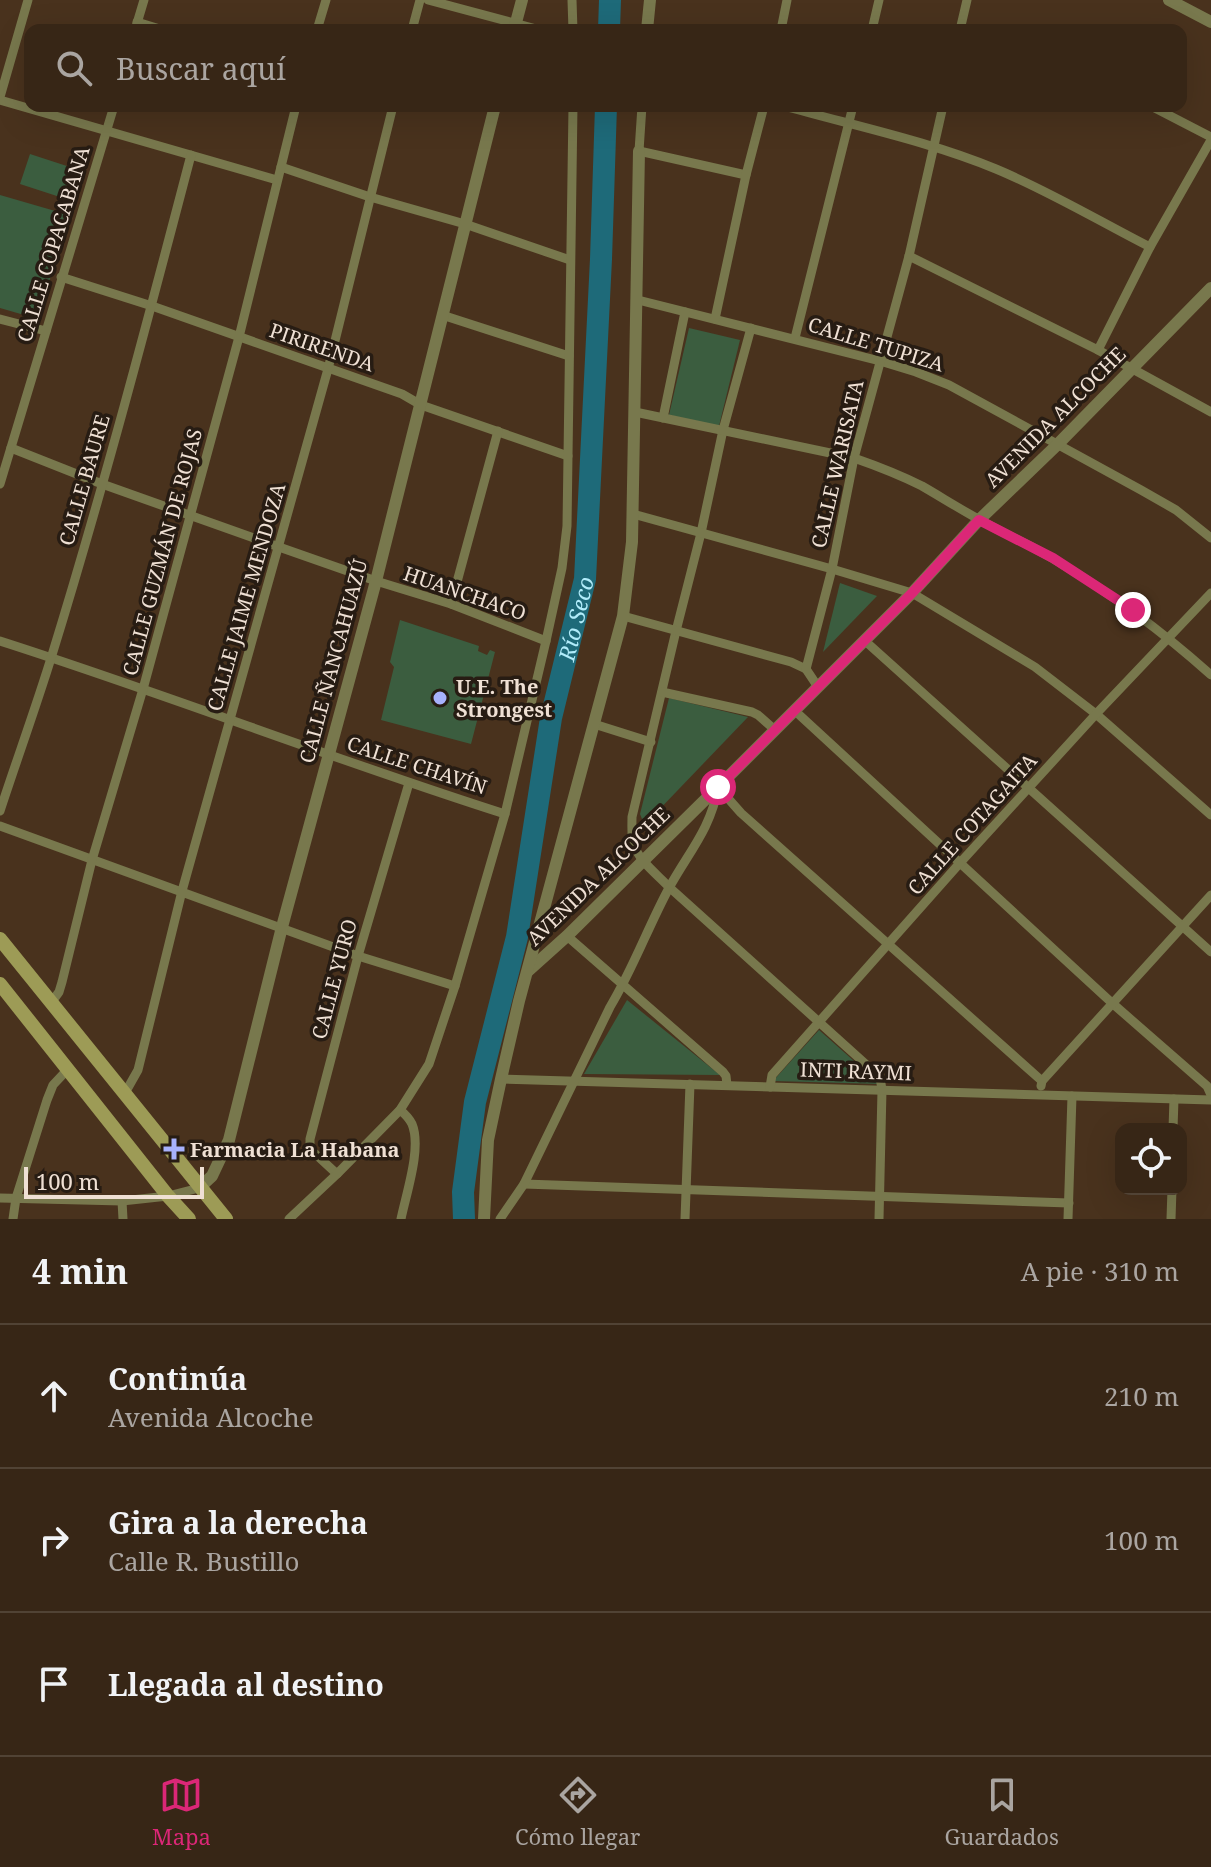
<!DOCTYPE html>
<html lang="es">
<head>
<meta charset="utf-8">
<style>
	body { margin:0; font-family:"Noto Serif",serif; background:#3e2e1f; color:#f1f3f6 }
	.controls { position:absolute; right:24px; bottom:24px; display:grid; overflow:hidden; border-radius:16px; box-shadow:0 8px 32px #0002 }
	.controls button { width:72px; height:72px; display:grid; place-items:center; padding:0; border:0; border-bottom:2px solid #514335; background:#372616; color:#f1f3f6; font:40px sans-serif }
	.scale { position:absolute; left:24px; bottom:20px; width:180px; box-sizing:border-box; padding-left:8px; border:4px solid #efe0d4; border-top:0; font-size:22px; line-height:28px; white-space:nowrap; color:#efe0d4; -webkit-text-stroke:6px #271c13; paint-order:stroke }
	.stop { position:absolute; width:24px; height:24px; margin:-18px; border:6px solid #db2777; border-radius:50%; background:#fff }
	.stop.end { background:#db2777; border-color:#fff; box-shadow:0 2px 8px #0008 }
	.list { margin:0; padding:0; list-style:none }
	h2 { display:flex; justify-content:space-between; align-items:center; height:104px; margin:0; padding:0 32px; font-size:34px }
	h2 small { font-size:26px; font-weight:400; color:#aaa5a1 }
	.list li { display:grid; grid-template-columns:52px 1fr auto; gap:24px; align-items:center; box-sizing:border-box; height:144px; padding:0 32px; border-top:2px solid #514335 }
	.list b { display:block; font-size:30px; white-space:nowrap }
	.list p { margin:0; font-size:26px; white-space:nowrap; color:#aaa5a1 }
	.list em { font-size:26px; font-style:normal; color:#aaa5a1 }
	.icon { flex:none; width:44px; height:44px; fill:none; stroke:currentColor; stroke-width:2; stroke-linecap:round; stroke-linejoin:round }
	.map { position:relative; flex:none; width:1211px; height:1219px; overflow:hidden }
	.search { position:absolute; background:#372616; box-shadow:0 8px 32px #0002; left:24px; right:24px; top:24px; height:88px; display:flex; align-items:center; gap:20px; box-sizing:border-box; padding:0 28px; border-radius:16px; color:#aaa5a1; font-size:30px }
	.sheet { height:536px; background:#372616 }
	nav { display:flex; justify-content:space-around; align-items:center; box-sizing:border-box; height:112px; border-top:2px solid #514335; background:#372616; font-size:22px; color:#aaa5a1 }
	nav a { display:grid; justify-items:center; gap:4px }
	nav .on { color:#db2777 }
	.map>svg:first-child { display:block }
</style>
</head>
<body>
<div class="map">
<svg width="1211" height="1219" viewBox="0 0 1211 1219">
	<rect width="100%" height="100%" fill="#49321d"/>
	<g fill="#3b5d3f">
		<path d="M 30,154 L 76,169 L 66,199 L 20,184 Z"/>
		<path d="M 0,195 L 69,215 L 38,319 L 0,308 Z"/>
		<path d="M 689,328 L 740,340 L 719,426 L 669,415 Z"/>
		<path d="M 840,583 L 877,596 L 823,652 Z"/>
		<path d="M 400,620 L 479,646 L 478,651 L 487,655 L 490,650 L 495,652 L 471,744 L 381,720 L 394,667 L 390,662 Z"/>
		<path d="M 669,698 L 748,717 L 654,815 L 642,819 L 640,814 Z"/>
		<path d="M 627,1000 L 720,1075 L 584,1074 Z"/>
		<path d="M 819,1030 L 880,1084 L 773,1081 Z"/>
	</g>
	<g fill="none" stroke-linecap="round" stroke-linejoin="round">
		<g stroke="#1e6a79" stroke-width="22">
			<path d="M 609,30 L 610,0"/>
			<path id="s1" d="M 464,1219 L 463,1192 L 475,1102 L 517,937 L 551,718 L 585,579 L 601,259 L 606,106"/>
		</g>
		<g stroke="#78784d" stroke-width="9">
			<path d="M 428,0 L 540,30"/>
			<path d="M 572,0 L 573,30"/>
			<path d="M 137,22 L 163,30"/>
			<path d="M 135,30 L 144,0"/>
			<path d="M 317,30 L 326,0"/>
			<path d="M 412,30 L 420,0"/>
			<path d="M 781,30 L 787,0"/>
			<path d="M 872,30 L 879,0"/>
			<path d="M 960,30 L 967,0"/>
			<path d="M 0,97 L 28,0"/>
			<path d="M 0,100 L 277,180"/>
			<path d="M 642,106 L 639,151 L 746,175"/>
			<path d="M 784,106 C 855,126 928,141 996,169 C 1049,191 1099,221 1150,247"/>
			<path d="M 1151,106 L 1211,137"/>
			<path d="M 281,167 L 370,197 L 465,224 L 570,260"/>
			<path d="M 909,256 L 1098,350 L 1211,412"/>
			<path d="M 61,277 L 152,306 L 402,394 L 421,405 L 568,456"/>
			<path d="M 638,300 L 880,361 L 916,372 L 949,385 L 1141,490 L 1176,510 L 1211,538"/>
			<path d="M 442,315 L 569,356"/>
			<path d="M 0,319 L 46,331"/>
			<path d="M 715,319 L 746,175 L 764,106"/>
			<path d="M 751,328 L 723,430 L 701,533 L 676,631 L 632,817 C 632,826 631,837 634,845 C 639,861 658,875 669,887 L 880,1077 L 882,1090 L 879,1219"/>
			<path d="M 795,338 L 853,106"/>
			<path d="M 1098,350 L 1150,247 L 1211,140"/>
			<path d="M 635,412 L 854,458 C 877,466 900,475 922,486 C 941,497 960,509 980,520 C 1004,534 1031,545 1055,560 C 1112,594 1162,631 1211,675"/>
			<path d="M 663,418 L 685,312"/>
			<path d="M 11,448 L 102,484 L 279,547 L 376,581 L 451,604 L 546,641"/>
			<path d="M 0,484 L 114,106"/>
			<path d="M 633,514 L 832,569 L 912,593 L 1035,667 L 1096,714 L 1211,815"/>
			<path d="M 451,604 L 498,431"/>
			<path d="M 623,616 L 791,662 L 806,669"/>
			<path d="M 864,640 L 1211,952"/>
			<path d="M 0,641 C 169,695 335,760 505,814"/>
			<path d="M 818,687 L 806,669 L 832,569 L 854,458 L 909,256 L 943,106"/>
			<path d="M 662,692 L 752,712 L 758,715 L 775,730"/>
			<path d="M 794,710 L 1112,1003 L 1207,1086 L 1211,1095"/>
			<path d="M 594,724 L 651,742"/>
			<path d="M 718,787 L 741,813 L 1042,1081"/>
			<path d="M 0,811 C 17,759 36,707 52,655 C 103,490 147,323 191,155"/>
			<path d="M 0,826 L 358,956 L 455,986"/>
			<path d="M 567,936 L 723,1072 L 726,1076 L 727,1085"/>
			<path d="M 51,1003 L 59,992 L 62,982 L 92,860 L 143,689 L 239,337 L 296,106"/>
			<path d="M 501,1079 L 1211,1100"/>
			<path d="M 1041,1086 L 1042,1081 L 1211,895"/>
			<path d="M 770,1087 L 772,1075 L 959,864 L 1096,714 L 1211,593"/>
			<path d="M 125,1093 L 138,1070 L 182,891 L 328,369 L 393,106"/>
			<path d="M 400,1110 C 405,1114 409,1118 412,1124 C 422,1148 406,1194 401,1219"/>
			<path d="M 1173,1129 L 1174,1099"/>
			<path d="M 337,1174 L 310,1149 L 310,1139 L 358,956 L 409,783"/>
			<path d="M 524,1184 L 1069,1203"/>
			<path d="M 0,1198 L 122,1201 L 168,1196 L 199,1188"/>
			<path d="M 122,1201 L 123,1219"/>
			<path d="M 13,1219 L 16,1198 L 47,1100 L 53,1085 L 68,1069"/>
			<path d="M 289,1219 L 337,1174 L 400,1110 L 429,1064 L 455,986 L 505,814 L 546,641 L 562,568 L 567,526 L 573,106"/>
			<path d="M 500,1219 L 524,1184 L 610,1007 C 633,969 648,927 669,888 C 688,853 711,829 718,787"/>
			<path d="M 685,1219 L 690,1084"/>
			<path d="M 1068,1219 L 1072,1096"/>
			<path d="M 1171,1219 L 1172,1189"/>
		</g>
		<g stroke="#78784d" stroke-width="12">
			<path d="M 1169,0 L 1211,22"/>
			<path d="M 514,30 L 522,0"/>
			<path d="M 647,30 L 650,0"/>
			<path d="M 528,971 L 567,936 L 718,787 L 912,593 L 979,520 L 1057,445 L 1211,288"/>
			<path d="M 199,1188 L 212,1176 L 229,1140 L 282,927 L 376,581 L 495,106"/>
			<path d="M 484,1219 L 488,1140 L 501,1079 L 519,1001 L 623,616 L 632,542 L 639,151"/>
		</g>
		<g stroke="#9d9b56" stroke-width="14">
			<path d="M 0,939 L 226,1219"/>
			<path d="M 0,984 L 168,1196 L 189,1219"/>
		</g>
	</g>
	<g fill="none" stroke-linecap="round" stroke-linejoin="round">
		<path stroke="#db2777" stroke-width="10" d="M 718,787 L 912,593 L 979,520 L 1053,558 L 1133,610"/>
	</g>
	<g fill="#a7b1fc" stroke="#271c13" stroke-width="3">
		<circle cx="440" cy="698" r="8"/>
		<path d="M170 1137h8v8h8v8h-8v8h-8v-8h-8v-8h8z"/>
	</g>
	<g text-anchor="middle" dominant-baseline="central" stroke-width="7" stroke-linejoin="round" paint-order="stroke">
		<g font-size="20" fill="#efe0d4" stroke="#271c13">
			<text transform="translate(53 244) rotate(-73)">CALLE COPACABANA</text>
			<text transform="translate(876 344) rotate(17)">CALLE TUPIZA</text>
			<text transform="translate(322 347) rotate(19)">PIRIRENDA</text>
			<text transform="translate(1055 417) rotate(-45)">AVENIDA ALCOCHE</text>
			<text transform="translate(837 464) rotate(-77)">CALLE WARISATA</text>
			<text transform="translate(84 480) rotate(-74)">CALLE BAURE</text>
			<text transform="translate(162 552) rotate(-75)">CALLE GUZMÁN DE ROJAS</text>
			<text transform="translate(465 593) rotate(19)">HUANCHACO</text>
			<text transform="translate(246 597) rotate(-74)">CALLE JAIME MENDOZA</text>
			<text transform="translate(333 661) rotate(-75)">CALLE ÑANCAHUAZÚ</text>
			<text transform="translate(417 765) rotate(18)">CALLE CHAVÍN</text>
			<text transform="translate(972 824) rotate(-48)">CALLE COTAGAITA</text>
			<text transform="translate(598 876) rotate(-44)">AVENIDA ALCOCHE</text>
			<text transform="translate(334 979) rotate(-75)">CALLE YURO</text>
			<text transform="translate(856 1071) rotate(2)">INTI RAYMI</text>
		</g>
		<g font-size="20" font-weight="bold" fill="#efe0d4" stroke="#271c13" text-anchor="start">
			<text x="456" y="686">U.E. The<tspan x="456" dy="23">Strongest</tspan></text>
			<text x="190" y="1149">Farmacia La Habana</text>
		</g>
		<g font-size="22" font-style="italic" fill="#b1ecfa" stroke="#271c13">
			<text stroke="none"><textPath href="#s1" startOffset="612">Río Seco</textPath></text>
		</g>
	</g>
</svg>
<div class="controls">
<button><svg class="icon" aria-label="locate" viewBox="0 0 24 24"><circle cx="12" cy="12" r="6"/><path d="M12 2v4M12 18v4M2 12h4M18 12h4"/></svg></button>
</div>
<div class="scale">100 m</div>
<div class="stop" style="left:718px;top:787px"></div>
<div class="stop end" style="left:1133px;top:610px"></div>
<div class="search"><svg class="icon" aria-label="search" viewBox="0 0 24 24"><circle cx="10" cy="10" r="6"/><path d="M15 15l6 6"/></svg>Buscar aquí</div>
</div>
<section class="sheet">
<h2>4 min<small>A pie · 310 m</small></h2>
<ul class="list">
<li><svg class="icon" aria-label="ahead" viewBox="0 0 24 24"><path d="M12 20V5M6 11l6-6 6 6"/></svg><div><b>Continúa</b><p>Avenida Alcoche</p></div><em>210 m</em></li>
<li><svg class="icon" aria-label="right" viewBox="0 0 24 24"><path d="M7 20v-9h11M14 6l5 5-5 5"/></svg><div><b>Gira a la derecha</b><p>Calle R. Bustillo</p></div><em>100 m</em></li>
<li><svg class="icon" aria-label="arrive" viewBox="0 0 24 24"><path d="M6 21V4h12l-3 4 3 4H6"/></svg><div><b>Llegada al destino</b></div></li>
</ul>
</section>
<nav>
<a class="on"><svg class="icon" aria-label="map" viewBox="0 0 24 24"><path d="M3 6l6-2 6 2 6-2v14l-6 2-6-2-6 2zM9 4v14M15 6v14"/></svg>Mapa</a>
<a><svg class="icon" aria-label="directions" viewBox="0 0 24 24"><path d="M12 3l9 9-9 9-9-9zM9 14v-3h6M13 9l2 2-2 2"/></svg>Cómo llegar</a>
<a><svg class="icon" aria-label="saved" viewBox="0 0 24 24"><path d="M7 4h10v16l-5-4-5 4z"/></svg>Guardados</a>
</nav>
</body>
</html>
